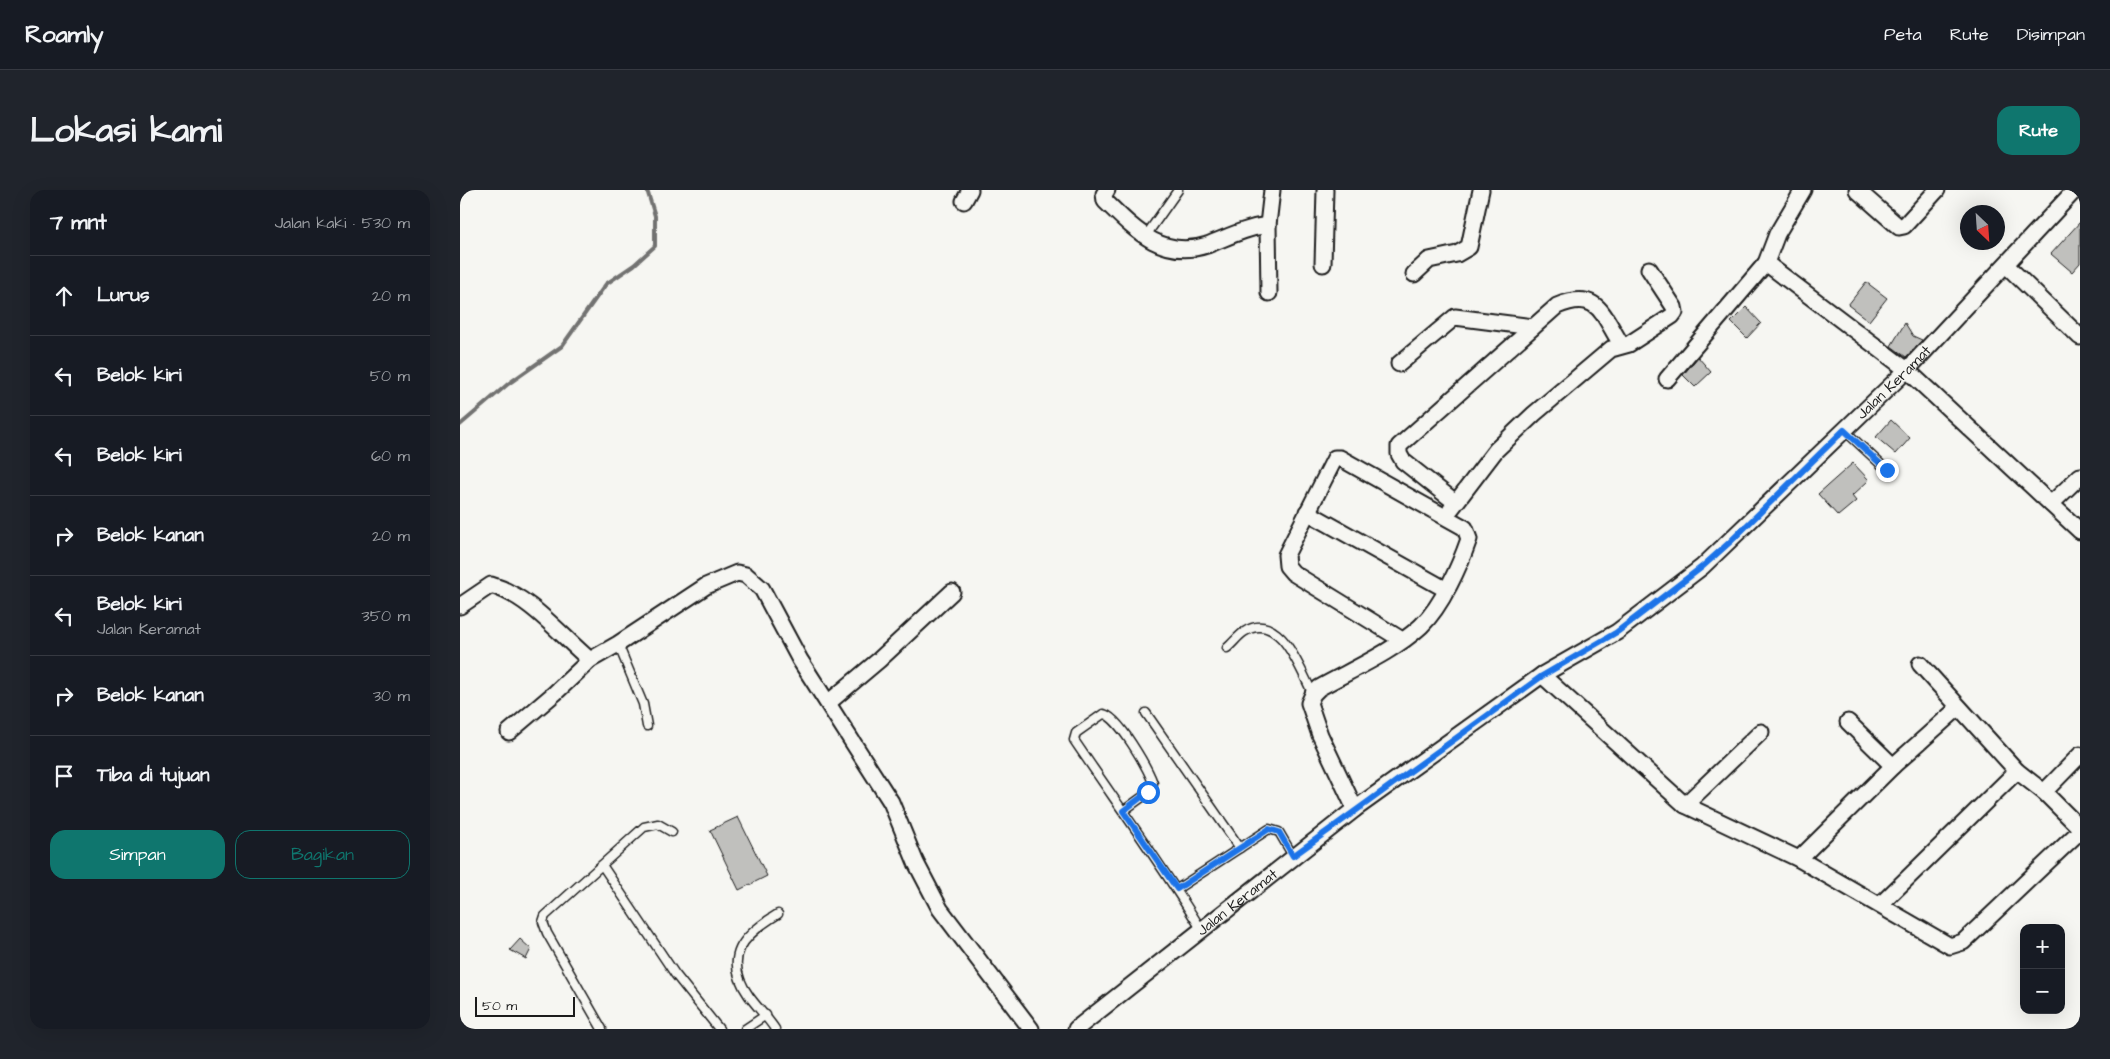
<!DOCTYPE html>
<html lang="id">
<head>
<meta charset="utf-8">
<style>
	body { margin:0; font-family:"Architects Daughter",sans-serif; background:#20242c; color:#f1f3f6 }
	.controls { position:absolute; right:15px; bottom:15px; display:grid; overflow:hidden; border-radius:10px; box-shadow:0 5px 20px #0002 }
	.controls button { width:45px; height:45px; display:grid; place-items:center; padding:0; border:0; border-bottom:1px solid #363941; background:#171b24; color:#f1f3f6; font:25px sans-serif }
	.compass { position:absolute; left:1500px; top:15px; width:45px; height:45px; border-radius:50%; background:#171b24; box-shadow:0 5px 20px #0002; rotate:155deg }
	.scale { position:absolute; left:15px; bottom:12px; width:100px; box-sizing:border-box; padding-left:5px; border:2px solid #1c1c1c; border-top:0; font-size:14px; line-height:18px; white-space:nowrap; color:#1c1c1c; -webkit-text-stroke:4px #f6f6f2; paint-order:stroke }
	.stop { position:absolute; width:15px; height:15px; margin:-11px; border:4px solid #1a73e8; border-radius:50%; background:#fff }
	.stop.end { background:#1a73e8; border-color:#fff; box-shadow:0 1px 5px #0008 }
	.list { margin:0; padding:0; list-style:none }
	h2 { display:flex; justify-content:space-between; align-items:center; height:65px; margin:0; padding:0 20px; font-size:21px }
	h2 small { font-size:16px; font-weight:400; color:#9ea1a6 }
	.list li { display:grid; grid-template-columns:32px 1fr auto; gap:15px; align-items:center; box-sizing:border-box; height:80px; padding:0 20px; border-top:1px solid #363941 }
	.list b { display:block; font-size:19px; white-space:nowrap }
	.list p { margin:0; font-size:16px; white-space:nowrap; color:#9ea1a6 }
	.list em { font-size:16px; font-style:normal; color:#9ea1a6 }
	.actions { display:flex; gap:10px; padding:15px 20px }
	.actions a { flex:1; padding:11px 0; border:1px solid #0f766e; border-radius:15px; text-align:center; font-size:18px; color:#0f766e }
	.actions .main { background:#0f766e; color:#fff }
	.icon { flex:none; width:28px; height:28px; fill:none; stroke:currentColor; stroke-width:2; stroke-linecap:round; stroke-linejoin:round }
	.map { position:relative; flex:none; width:1620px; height:839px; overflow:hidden; border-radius:15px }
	header { display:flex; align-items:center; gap:30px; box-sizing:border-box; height:70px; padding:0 25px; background:#171b24; border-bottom:1px solid #363941 }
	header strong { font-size:24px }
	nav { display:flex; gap:28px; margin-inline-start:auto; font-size:18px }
	.intro { display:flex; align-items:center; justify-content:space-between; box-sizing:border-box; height:120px; padding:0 30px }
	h1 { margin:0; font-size:35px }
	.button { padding:12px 22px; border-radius:15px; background:#0f766e; color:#fff; font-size:18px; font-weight:700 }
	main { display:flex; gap:30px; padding:0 30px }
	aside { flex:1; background:#171b24; border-radius:15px; box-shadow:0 5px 20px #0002 }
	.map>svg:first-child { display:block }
</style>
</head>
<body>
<header>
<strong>Roamly</strong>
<nav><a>Peta</a><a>Rute</a><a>Disimpan</a></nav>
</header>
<div class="intro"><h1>Lokasi kami</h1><a class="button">Rute</a></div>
<main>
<aside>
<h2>7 mnt<small>Jalan kaki · 530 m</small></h2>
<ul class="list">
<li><svg class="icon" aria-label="ahead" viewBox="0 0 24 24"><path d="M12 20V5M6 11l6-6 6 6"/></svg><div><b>Lurus</b></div><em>20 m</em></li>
<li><svg class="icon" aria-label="left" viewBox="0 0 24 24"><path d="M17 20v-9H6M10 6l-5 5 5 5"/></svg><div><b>Belok kiri</b></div><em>50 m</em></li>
<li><svg class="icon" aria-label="left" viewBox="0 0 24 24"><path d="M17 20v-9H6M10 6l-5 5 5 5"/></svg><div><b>Belok kiri</b></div><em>60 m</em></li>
<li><svg class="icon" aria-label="right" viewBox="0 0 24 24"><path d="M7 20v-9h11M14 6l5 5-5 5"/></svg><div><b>Belok kanan</b></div><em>20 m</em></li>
<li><svg class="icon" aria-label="left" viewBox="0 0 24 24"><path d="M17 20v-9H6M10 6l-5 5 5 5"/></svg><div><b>Belok kiri</b><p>Jalan Keramat</p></div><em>350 m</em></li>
<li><svg class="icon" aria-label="right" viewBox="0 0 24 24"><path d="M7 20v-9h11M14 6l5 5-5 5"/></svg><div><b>Belok kanan</b></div><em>30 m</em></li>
<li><svg class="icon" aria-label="arrive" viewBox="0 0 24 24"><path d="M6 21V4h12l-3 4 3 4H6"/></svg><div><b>Tiba di tujuan</b></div></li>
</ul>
<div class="actions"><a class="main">Simpan</a><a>Bagikan</a></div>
</aside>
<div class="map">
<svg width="1620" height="839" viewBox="0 0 1620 839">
	<rect width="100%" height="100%" fill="#f6f6f2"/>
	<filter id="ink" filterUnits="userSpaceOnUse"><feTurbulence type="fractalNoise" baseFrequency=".02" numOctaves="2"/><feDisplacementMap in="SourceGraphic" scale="10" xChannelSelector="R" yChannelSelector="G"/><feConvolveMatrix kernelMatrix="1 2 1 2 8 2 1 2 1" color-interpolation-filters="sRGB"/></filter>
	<g filter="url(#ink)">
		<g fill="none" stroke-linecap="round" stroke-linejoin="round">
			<path stroke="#727271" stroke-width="4" d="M 0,235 L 48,194 L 102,156 L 146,94 L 174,75 L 195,56 L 195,26 L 187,0"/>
		</g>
		<g fill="#c0c0bd" stroke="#1c1c1c">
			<path d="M 1620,32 L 1620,73 L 1612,82 L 1591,64 Z"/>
			<path d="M 1406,92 L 1427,108 L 1409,131 L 1388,115 Z"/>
			<path d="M 1286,117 L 1301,133 L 1287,148 L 1271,132 Z"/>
			<path d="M 1445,133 L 1453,146 L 1462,150 L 1446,167 L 1431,156 Z"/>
			<path d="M 1238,167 L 1251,182 L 1235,197 L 1223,185 Z"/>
			<path d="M 1431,230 L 1450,248 L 1436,264 L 1416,247 Z"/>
			<path d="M 1393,273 L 1409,290 L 1392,306 L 1396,311 L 1378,326 L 1358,304 Z"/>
			<path d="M 278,627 L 307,686 L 279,700 L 250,640 Z"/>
			<path d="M 60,749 L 71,759 L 66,769 L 50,760 Z"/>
		</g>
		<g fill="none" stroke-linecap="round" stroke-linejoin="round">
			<g stroke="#1c1c1c" stroke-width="11">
				<g id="lane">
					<path d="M 685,47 L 718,0"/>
					<path d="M 1384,240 L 1427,280"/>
					<path d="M 158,454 L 183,514 L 187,536"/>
					<path d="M 767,458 C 773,453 778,446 784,442 C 820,419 840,480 853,504"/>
					<path d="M 686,523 L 780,658"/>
					<path d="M 663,621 L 688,603 L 693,593 C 688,579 658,525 643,524 L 616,543 L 614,550 L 616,553 C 658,615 702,675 741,739"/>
					<path d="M 142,675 L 215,784 L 259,839"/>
					<path d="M 717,699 L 809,639 L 819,642 L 833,666"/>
					<path d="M 142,839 L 87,743 L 83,732 L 85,726 L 184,637 L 198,634 L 212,642"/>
					<path d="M 285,839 L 306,825"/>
					<path d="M 315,839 C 307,827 297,817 289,806 C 262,767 283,745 318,724"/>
				</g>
			</g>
			<g stroke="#1c1c1c" stroke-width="19">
				<g id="street">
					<path d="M 647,0 L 644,4 L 645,11 C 674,39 702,70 747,55 C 768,47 785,38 808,35"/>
					<path d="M 1397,0 L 1439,37 L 1444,36 L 1477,0"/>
					<path d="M 504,11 L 510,0"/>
					<path d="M 1306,73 L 1447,180 L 1620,341"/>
					<path d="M 863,74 L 865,0"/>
					<path d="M 1546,75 L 1620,147"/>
					<path d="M 954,84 L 969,70 L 997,64 L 1009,57 L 1021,0"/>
					<path d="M 809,103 L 808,35 L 812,0"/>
					<path d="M 939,174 L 995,127 L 1073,137"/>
					<path d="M 1207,189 L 1306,73 L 1317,44 L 1343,0"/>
					<path d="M 995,312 L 943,271 L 939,264 L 939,256 L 1097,116 C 1138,99 1142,124 1161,154"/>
					<path d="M 1591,314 L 1620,286"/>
					<path d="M 991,319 L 1036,260 L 1074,224 L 1151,159 L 1169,154 L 1212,126 L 1215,122 L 1214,117 L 1189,79"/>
					<path d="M 847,322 L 985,399"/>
					<path d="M 0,416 L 31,395 C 70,406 100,445 130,470"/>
					<path d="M 1460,474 L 1557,581 L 1584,602 L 1620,638"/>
					<path d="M 1082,485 L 1225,615 L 1339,669 L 1490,756 L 1503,752 L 1620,641"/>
					<path d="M 368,513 L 419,470 L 492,402"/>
					<path d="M 1388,532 L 1433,576"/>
					<path d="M 49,542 L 95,503 L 130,470 L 158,454 L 246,396 L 277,383 L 286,385 L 302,399 L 340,470 L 431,612 L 456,673 L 480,719 L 571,839"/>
					<path d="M 1584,602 L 1620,565"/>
					<path d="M 1225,615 L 1301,542"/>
					<path d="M 895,619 L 860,545 L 849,513 L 853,504 L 859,498 C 893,479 933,462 961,436 C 982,416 1000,375 1009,349 L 1005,338 L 987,328 L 880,268 L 875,268 L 826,365 L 827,376 L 833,383 L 942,450"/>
					<path d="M 1339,669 L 1433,576 L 1498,518"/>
					<path d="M 1420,715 L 1557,581"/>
					<path id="s1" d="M 616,839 L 895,619 L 1082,485 L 1157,442 L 1242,377 L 1447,180 L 1615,0"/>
				</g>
			</g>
			<use href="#lane" stroke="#f6f6f2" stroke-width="8"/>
			<use href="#street" stroke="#f6f6f2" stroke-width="15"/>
		</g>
	</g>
	<g fill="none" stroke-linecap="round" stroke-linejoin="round" filter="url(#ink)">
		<path stroke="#1a73e8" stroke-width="6" d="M 688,602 L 663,621 L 717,699 L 809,639 L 819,642 L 833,666 L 1082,486 L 1157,442 L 1242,377 L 1270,352 L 1384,240 L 1427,280"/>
	</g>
	<g text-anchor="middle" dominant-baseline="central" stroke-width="4.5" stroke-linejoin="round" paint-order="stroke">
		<g font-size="15" fill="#1c1c1c" stroke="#f6f6f2">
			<text stroke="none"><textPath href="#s1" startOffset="1045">Jalan Keramat</textPath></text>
			<text stroke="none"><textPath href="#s1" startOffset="205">Jalan Keramat</textPath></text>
		</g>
	</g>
</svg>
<div class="controls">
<button>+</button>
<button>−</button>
</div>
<svg class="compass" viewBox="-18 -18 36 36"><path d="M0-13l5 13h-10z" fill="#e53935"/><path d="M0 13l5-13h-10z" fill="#9ea1a6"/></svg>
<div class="scale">50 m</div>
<div class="stop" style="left:688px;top:602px"></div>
<div class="stop end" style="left:1427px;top:280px"></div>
</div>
</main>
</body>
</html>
